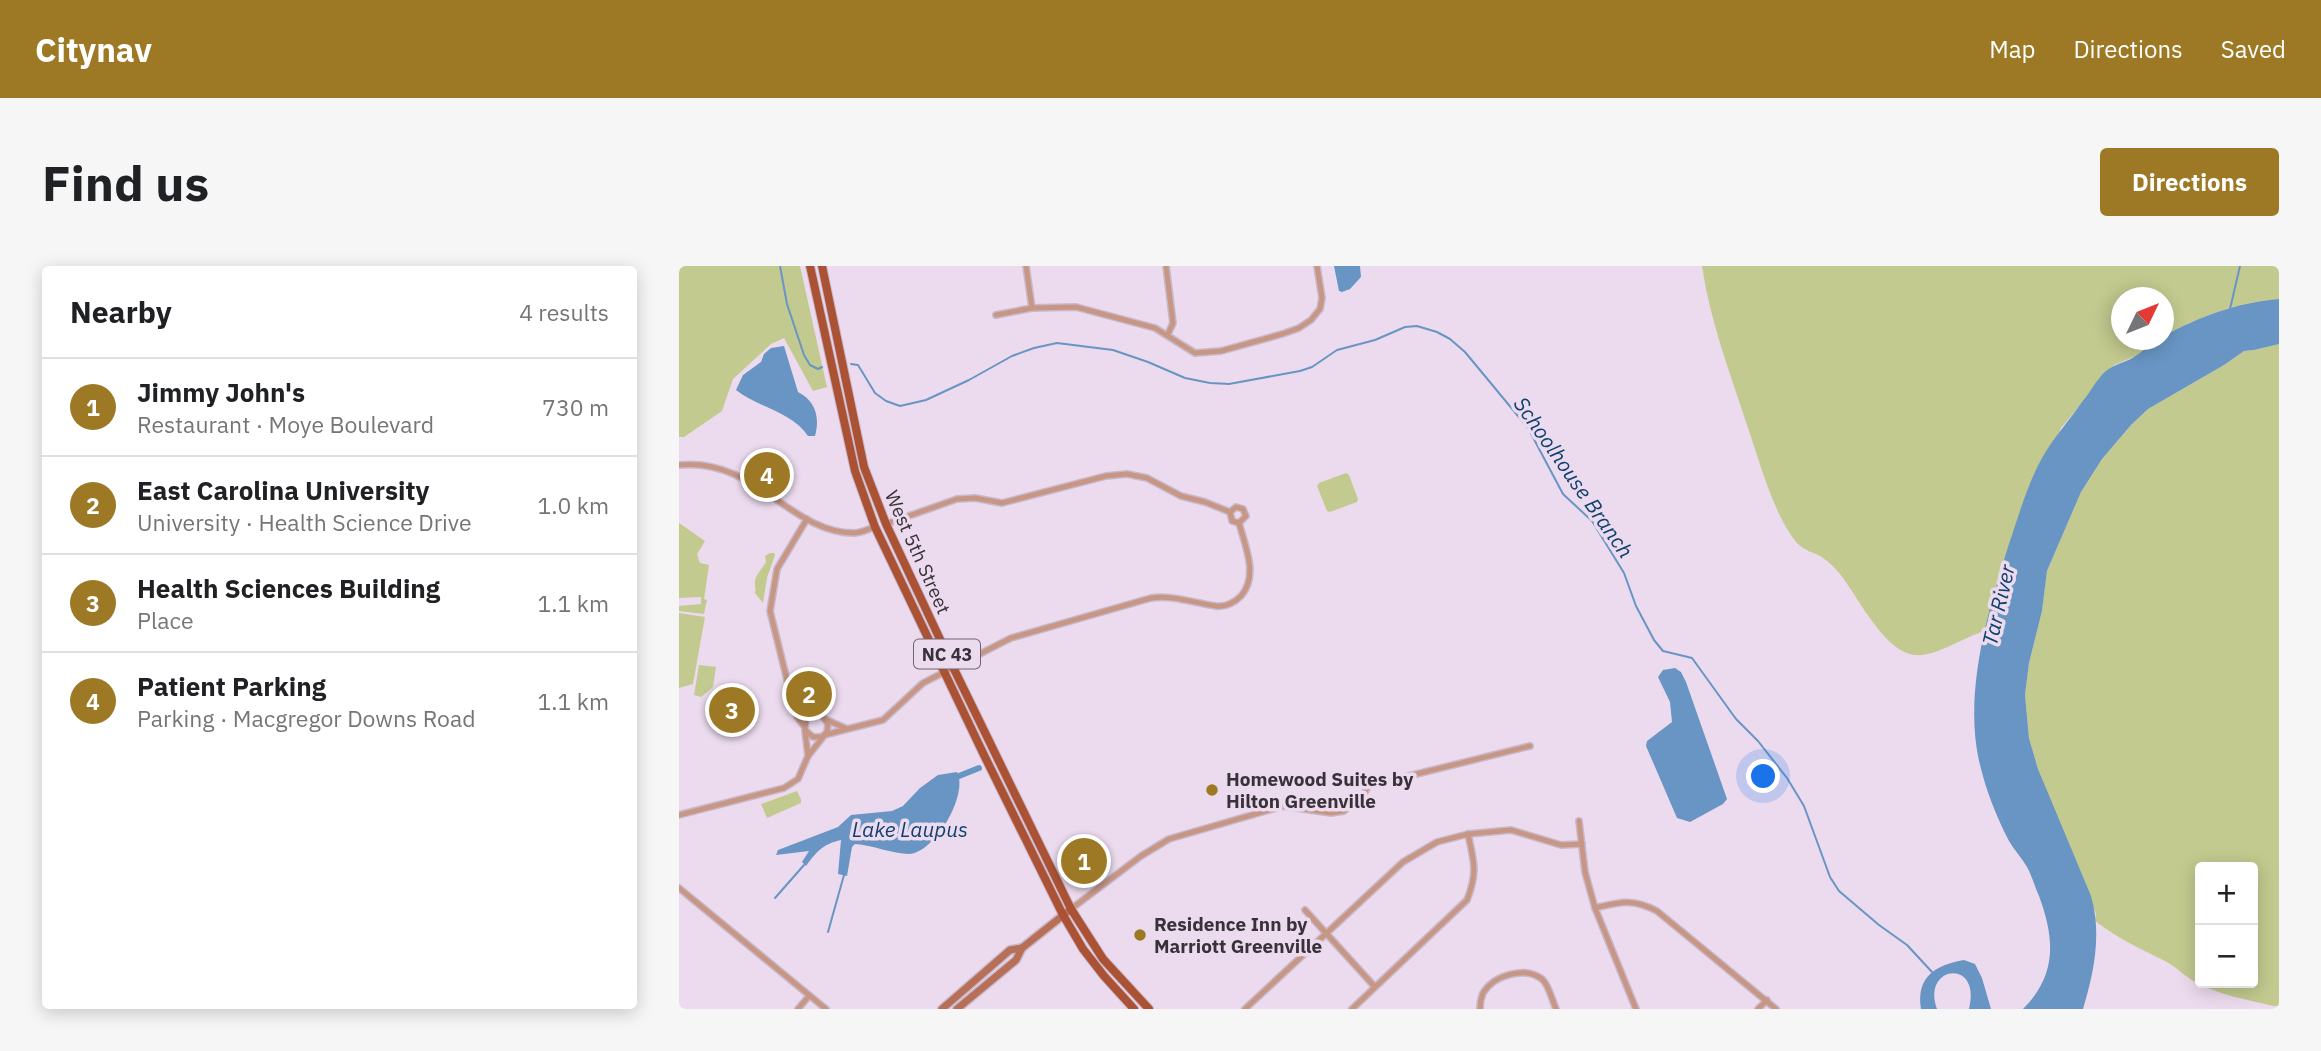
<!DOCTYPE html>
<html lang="en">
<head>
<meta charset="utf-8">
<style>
	body { margin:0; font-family:"IBM Plex Sans",sans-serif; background:#f6f6f6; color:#202124 }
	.controls { position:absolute; right:21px; bottom:21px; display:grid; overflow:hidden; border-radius:7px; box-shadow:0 4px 18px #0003 }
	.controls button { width:63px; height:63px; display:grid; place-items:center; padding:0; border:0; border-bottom:2px solid #e0e0e0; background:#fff; color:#202124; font:35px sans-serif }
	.compass { position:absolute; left:1432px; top:21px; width:63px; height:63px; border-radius:50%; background:#fff; box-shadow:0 4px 18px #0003; rotate:47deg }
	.you { position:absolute; left:1085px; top:511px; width:24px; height:24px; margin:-18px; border:5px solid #fff; border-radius:50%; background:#1a73e8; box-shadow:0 0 0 10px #1a73e833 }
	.badge { display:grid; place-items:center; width:46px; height:46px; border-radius:50%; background:#9d7925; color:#fff; font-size:23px; font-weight:700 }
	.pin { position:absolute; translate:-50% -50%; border:4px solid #fff; box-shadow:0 2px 7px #0006 }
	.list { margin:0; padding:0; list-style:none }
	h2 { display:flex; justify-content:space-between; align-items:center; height:91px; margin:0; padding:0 28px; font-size:30px }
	h2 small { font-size:23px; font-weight:400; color:#757577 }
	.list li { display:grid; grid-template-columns:46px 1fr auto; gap:21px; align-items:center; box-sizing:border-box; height:98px; padding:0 28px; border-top:2px solid #e0e0e0 }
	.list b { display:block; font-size:26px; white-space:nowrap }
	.list p { margin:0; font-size:23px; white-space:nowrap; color:#757577 }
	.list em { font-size:23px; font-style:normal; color:#757577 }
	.map { position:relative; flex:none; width:1600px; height:743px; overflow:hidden; border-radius:7px }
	header { display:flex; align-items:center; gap:42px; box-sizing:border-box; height:98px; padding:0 35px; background:#9d7925; color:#fff }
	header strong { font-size:33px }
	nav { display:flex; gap:38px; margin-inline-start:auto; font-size:24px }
	.intro { display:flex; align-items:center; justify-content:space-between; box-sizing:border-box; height:168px; padding:0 42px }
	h1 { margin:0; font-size:49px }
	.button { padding:18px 32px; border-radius:7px; background:#9d7925; color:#fff; font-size:24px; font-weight:700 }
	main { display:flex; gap:42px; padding:0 42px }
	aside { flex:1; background:#fff; border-radius:7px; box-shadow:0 4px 18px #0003 }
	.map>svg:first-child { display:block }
</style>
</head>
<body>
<header>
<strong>Citynav</strong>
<nav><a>Map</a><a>Directions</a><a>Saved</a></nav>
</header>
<div class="intro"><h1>Find us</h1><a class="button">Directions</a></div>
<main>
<aside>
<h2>Nearby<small>4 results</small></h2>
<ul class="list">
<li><span class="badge">1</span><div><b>Jimmy John's</b><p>Restaurant · Moye Boulevard</p></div><em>730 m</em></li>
<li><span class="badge">2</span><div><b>East Carolina University</b><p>University · Health Science Drive</p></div><em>1.0 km</em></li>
<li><span class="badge">3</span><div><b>Health Sciences Building</b><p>Place</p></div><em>1.1 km</em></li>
<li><span class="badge">4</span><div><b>Patient Parking</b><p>Parking · Macgregor Downs Road</p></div><em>1.1 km</em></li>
</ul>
</aside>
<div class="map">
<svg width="1600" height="743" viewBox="0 0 1600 743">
	<rect width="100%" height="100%" fill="#ecdbee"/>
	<g fill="#c2ca8f" fill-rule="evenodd">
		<path d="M 0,0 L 121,0 L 148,121 L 134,125 L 105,72 L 92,78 L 54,113 L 43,145 L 5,171 L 0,171 Z"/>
		<path d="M 1023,0 L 1600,0 L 1600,33 C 1560,36 1519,51 1485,70 L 1484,32 L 1442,32 L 1442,74 L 1479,74 L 1459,89 L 1435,99 L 1382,162 L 1321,303 L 1306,365 C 1284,371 1257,391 1236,389 C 1205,386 1178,329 1161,308 C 1156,302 1148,294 1141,290 C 1133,286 1125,284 1118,277 C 1095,250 1080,194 1068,159 C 1051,107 1031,55 1023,0 Z"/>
		<path d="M 1600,78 L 1600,740 L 1594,740 C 1570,734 1545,730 1522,719 C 1508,713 1499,702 1486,695 C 1460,682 1440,673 1416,655 L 1417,648 L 1359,503 L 1350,472 L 1346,429 L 1350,397 L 1363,345 L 1368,305 L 1402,226 L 1423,193 L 1452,159 L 1469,143 L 1545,99 L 1565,85 L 1575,84 ZM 1521,601 L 1574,601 L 1574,717 L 1521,717 Z"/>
		<path d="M 667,207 L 670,209 L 679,233 L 678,236 L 651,246 L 648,245 L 638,220 L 640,217 Z"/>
		<path d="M 0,257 L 26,275 L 18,288 L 21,297 L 30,299 L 25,333 L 28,334 L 25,348 L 0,345 L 0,340 L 22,338 L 22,331 L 0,332 Z"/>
		<path d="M 91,287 L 95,287 L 96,289 L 88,312 L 84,337 L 75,326 L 77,325 C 73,310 80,308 87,296 L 86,290 Z"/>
		<path d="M 0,347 L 26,351 L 14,418 L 0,422 Z"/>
		<path d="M 20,399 L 37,401 L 34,421 L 22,431 L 15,429 Z"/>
		<path d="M 118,525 L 122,533 L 122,537 L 88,552 L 82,538 Z"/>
	</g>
	<g fill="#6895c3">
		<path d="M 655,0 L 681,0 L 682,11 L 671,23 L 663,26 L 660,25 Z"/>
		<path d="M 1600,33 L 1600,78 L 1575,84 L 1565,85 L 1545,99 L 1469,143 L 1452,159 L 1423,193 L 1402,226 L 1368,305 L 1363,345 L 1350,397 L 1346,429 L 1350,472 L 1359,503 L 1412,630 C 1423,668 1415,706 1404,743 L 1344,743 C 1378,709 1376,673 1360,630 C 1356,621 1353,610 1348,601 C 1343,592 1335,584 1330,575 C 1316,548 1305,519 1299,490 C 1286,422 1309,345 1329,281 C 1339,252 1348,219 1363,192 C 1374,172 1390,155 1403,136 C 1410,128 1415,118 1422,110 C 1433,97 1446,98 1458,89 C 1467,83 1473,74 1484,74 L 1485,70 C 1519,51 1560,36 1600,33 Z"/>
		<path d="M 105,80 L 119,126 C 137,135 141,152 136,170 L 129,170 C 113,146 78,141 57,124 L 64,109 L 82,96 L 85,88 L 92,82 Z"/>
		<path d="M 996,402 L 1002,406 L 1007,416 L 1048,533 L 1044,538 L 1011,556 L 998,552 L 967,480 L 968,475 L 993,456 L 991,436 L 979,411 L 984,404 Z"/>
		<path d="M 278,506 C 290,528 256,587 230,588 C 214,588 193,579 176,578 L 173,581 L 168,610 L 159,608 L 162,574 C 144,578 138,585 127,600 L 123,596 L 130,585 L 97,589 L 99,584 L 159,561 L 172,549 L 213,545 L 224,540 L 241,522 L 259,509 Z"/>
		<path d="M 1285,694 L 1296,698 L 1303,712 L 1312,743 L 1290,743 C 1303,692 1242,699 1258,743 L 1242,743 C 1237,711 1256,699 1285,694 Z"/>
	</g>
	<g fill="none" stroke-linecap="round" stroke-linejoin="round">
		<g stroke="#6895c3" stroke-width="2">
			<path d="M 101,0 L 108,38 L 125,89 L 131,99 L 139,103 L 143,101"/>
			<path d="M 1551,43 L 1561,0"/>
			<path d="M 172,98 L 179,99 L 196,127 L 207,135 L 221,140 L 247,134 L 290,114 L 333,90 L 355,82 L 378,77 L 434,84 L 469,96 L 506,112 L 531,117 L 550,118 L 621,105 L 633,101 L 658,84 L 696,74 L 726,61 L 738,60 L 758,66 L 771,73 L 786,86 L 849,162 L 884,228 L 913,255 L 945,307 L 957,340 L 975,374 L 984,385 L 1013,392 L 1057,453 L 1079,475 L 1108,512 L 1125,540 L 1151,611 L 1160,625 L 1200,659 L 1228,679 L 1253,706"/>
			<path d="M 96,632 L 125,599"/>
			<path d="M 149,666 L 165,609"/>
		</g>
		<path stroke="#6895c3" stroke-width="6" d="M 280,510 L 300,502"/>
		<g stroke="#c8b9ca" stroke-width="8">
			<g id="street">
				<path d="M 487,0 L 494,57 L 489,68"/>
				<path d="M 353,42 L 397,41 L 476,62 L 516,87 L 542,85 L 603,68 L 620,62 L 632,54 L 641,43 L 643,32 L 638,0"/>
				<path d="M 317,49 L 353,42 L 347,0"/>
				<path d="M 0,199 C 76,191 111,267 175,267 C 182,267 189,263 196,261"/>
				<path d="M 551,246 L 557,241 L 564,243 L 567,250 L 560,257"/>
				<path d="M 551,246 L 553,255 L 560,257"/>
				<path d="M 207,258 L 278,233 L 296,232 L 323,237 L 427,210 L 448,208 L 468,212 L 502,230 L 526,236 L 551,246"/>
				<path d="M 133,448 L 127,453 L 126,464 L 134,471 L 142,471"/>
				<path d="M 148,454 L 166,462"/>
				<path d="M 125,460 L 118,451 L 113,434 L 91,345 L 98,303 L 128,253"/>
				<path d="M 126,465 L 129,490"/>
				<path d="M 145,469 L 204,454 L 244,417 L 332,372 L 472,332 C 494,329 515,337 537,340 C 546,341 555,337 562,330 C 580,309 566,280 560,257"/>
				<path d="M 0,549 L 105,522 L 119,513 L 129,490 L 148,466 L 149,458 L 143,449 L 122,445 L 114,439"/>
				<path d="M 900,555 L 906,606 L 916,642 L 957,743"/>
				<path d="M 0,622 L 147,743"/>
				<path d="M 916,642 C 942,636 954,632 978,645 L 1097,743"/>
				<path d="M 392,643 L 462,590 L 490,573 L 604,540 L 652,547 L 665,545 L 685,528 L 689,520 L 851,480"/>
				<path d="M 626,644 L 696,721"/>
				<path d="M 119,743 L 130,730"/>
				<path d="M 566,743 L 724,596 L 758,576 L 789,568 L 832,564 L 882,579 L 903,578"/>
				<path d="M 673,743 L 788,634 C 799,606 795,596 789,568"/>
				<path d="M 801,743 C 801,737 802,732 804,727 C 815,709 846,700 863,713 C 870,719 873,734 877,743"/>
				<path d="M 1079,743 L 1088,734"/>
			</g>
		</g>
		<g stroke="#c8b9ca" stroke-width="10">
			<g id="secondary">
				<path d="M 263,743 L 331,684 L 343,682"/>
				<path d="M 278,743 L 337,694 L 343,682 L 392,643"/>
			</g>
		</g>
		<g stroke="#c8b9ca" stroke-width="10">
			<g id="primary">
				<path d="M 131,0 L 176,205 L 196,261 L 304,487 L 384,649 L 404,683 L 425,710 L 455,743"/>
				<path d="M 143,0 L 185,201 L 207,258 L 274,401 L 392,643 L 424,693 L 470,743"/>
			</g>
		</g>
		<use href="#street" stroke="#c89685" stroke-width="5"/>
		<use href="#secondary" stroke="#b86f58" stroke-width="7"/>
		<use href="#primary" stroke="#ab5235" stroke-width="8"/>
	</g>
	<g fill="#9d7925" stroke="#ecdbee" stroke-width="2.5">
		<circle cx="533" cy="524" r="7"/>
		<circle cx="461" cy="669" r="7"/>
	</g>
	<g text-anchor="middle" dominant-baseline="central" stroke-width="7" stroke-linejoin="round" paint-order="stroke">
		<rect fill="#ecdbee" stroke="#6e646f" stroke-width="2" x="235" y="373.5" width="66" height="29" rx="5"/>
		<g font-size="18" font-weight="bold" fill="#383139">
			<text x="268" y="388">NC 43</text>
		</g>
		<g font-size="19" fill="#383139" stroke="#ecdbee">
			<text transform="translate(239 286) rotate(66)">West 5th Street</text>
		</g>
		<g font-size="19" font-weight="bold" fill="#383139" stroke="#ecdbee" text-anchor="start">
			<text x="547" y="513">Homewood Suites by<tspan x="547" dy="22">Hilton Greenville</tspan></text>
			<text x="475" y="658">Residence Inn by<tspan x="475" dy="22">Marriott Greenville</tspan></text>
		</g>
		<g font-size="21" font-style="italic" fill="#10416e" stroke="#ecdbee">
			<text transform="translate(895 211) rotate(55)">Schoolhouse Branch</text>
			<text transform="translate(1319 339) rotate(-77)">Tar River</text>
			<text x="231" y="563">Lake Laupus</text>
		</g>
	</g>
</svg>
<div class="controls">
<button>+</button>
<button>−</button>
</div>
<svg class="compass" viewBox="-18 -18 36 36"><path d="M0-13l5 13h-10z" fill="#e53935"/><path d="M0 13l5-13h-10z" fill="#757577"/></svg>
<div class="you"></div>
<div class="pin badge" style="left:405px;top:595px">1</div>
<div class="pin badge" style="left:130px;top:428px">2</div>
<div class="pin badge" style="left:53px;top:444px">3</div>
<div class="pin badge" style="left:88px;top:209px">4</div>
</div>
</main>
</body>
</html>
